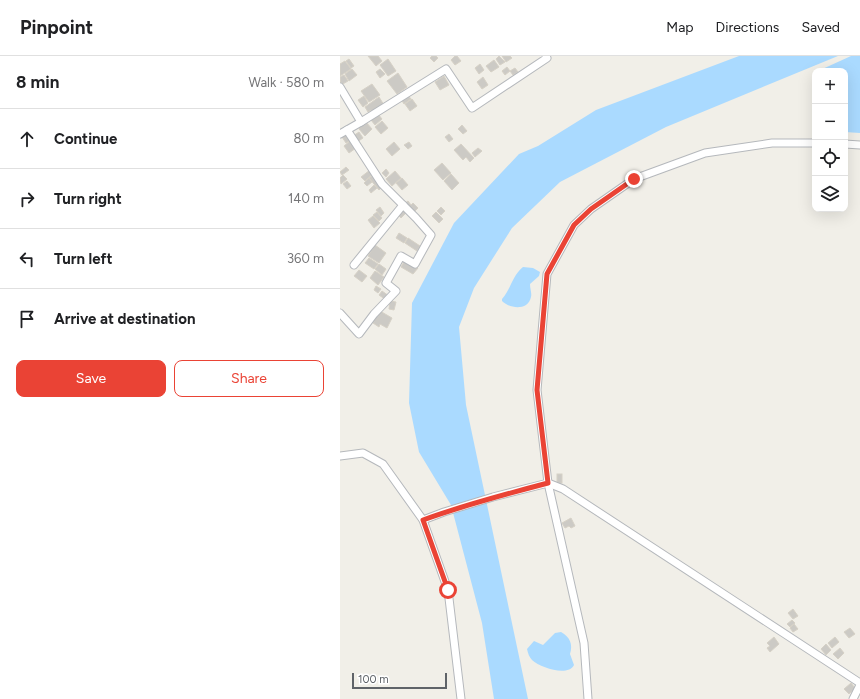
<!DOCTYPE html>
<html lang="en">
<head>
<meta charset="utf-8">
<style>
	body { margin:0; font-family:Figtree,sans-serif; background:#f6f6f6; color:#202124 }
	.controls { position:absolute; right:12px; top:12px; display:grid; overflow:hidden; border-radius:8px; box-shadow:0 4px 16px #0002 }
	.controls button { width:36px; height:36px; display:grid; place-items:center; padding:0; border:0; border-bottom:1px solid #e0e0e0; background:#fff; color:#202124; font:20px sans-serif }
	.scale { position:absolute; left:12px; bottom:10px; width:95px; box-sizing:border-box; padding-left:4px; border:2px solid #5f6368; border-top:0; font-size:11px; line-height:14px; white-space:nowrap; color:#5f6368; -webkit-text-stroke:3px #fff; paint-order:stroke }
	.stop { position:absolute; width:12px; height:12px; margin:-9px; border:3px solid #ea4335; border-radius:50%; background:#fff }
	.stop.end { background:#ea4335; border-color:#fff; box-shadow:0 1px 4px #0008 }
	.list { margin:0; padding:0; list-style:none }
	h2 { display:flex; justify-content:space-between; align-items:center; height:52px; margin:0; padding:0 16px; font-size:17px }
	h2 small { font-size:13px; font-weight:400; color:#757577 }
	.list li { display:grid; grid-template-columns:26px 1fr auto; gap:12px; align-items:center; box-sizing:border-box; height:60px; padding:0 16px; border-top:1px solid #e0e0e0 }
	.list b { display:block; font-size:15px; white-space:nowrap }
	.list em { font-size:13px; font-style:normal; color:#757577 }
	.actions { display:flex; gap:8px; padding:12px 16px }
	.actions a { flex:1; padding:9px 0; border:1px solid #ea4335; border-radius:8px; text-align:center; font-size:14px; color:#ea4335 }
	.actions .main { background:#ea4335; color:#fff }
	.icon { flex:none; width:22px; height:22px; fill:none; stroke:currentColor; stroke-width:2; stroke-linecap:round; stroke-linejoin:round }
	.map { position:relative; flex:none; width:520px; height:643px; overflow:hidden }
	header { display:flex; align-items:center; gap:24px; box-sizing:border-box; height:56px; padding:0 20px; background:#fff; border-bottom:1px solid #e0e0e0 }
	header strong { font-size:19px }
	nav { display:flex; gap:22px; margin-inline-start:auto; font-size:14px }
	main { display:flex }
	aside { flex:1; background:#fff }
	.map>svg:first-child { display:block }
</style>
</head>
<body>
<header>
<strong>Pinpoint</strong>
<nav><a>Map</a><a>Directions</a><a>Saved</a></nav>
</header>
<main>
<aside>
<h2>8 min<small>Walk · 580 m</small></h2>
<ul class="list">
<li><svg class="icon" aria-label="ahead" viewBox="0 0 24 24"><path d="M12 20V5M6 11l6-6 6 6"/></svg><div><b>Continue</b></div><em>80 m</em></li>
<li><svg class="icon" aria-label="right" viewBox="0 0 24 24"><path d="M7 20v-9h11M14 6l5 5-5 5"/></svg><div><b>Turn right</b></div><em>140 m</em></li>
<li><svg class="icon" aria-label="left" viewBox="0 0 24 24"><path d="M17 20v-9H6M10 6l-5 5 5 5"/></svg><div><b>Turn left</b></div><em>360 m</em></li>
<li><svg class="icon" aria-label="arrive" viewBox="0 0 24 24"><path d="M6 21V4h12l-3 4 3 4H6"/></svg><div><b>Arrive at destination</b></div></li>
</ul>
<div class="actions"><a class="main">Save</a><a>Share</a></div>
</aside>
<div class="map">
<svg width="520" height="643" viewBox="0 0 520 643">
	<rect width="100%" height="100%" fill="#f1efe8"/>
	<g fill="#aadaff">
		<path d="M 399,0 L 498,0 L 326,71 L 220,126 L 172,172 L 134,232 L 119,271 L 126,349 L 188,643 L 154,643 L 142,567 L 111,449 L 79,396 L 69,347 L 72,247 L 114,167 L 179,98 L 198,90 L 256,54 Z"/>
		<path d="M 511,0 L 520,0 L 520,77 L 505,76 L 505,15 L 478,15 Z"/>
		<path d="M 183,211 L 193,212 L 200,216 L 199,220 L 190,228 C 190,233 192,237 191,241 C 188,255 170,253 162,245 L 162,243 C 171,233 172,220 183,211 Z"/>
		<path d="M 221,576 C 230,581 233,588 230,598 L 234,609 C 228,621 201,612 192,604 C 189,601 188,597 187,593 L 194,585 L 203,589 L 215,577 Z"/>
	</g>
	<g fill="#cccac5" stroke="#d6d1c6">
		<path d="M 28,0 L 38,0 L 42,5 L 36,10 Z"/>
		<path d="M 92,0 L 96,0 L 98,2 L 94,6 L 90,2 Z"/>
		<path d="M 115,0 L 117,0 L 121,5 L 115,9 L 111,4 Z"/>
		<path d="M 159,0 L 165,6 L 160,9 L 156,3 Z"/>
		<path d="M 162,0 L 170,0 L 172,2 L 166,6 Z"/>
		<path d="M 9,3 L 14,10 L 11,12 L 6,5 Z"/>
		<path d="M 48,3 L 56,15 L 48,20 L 40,9 Z"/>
		<path d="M 154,4 L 159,11 L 151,16 L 146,10 Z"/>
		<path d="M 5,5 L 11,13 L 0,20 L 0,8 Z"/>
		<path d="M 140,8 L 144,14 L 139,18 L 135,12 Z"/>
		<path d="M 167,11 L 170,15 L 165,19 L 162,15 Z"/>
		<path d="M 175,12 L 178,16 L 173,19 L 170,15 Z"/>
		<path d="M 12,13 L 17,19 L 9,25 L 5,18 Z"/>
		<path d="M 40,13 L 45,18 L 40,22 L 36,16 Z"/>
		<path d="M 58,17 L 67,31 L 57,38 L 47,25 Z"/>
		<path d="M 4,19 L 8,25 L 1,29 L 0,21 Z"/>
		<path d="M 104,20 L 109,29 L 100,34 L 95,26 Z"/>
		<path d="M 143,21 L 148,29 L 142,33 L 137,26 Z"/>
		<path d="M 32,28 L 40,39 L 29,46 L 21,35 Z"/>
		<path d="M 67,38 L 71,43 L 64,48 L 61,43 Z"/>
		<path d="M 24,40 L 28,47 L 23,51 L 18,44 Z"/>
		<path d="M 39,41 L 44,49 L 33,57 L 31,54 L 28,56 L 25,51 Z"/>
		<path d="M 72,43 L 77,50 L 70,55 L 65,48 Z"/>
		<path d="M 38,58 L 42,63 L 35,69 L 31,64 Z"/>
		<path d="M 42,65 L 48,72 L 41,78 L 35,71 Z"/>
		<path d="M 26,66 L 32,73 L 25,80 L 19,73 Z"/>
		<path d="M 122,69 L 127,75 L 123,78 L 118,73 Z"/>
		<path d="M 19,76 L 23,82 L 17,86 L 13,80 Z"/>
		<path d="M 7,78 L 11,84 L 6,87 L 2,81 Z"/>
		<path d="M 109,78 L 113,83 L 109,86 L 105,81 Z"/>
		<path d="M 10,85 L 16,92 L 9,97 L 4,90 Z"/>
		<path d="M 54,86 L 60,93 L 52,100 L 46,93 Z"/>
		<path d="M 69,86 L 72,90 L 68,93 L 64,89 Z"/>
		<path d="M 121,88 L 134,102 L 130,106 L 126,101 L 123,104 L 114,94 Z"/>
		<path d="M 138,92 L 142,95 L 135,101 L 132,97 Z"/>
		<path d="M 102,107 L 111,117 L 103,124 L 94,114 Z"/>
		<path d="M 6,111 L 9,114 L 2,119 L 0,116 Z"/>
		<path d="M 46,113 L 49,117 L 46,121 L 42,117 Z"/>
		<path d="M 30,114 L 33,118 L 25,125 L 21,121 Z"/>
		<path d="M 55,115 L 61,122 L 52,130 L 46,123 Z"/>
		<path d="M 111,118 L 119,127 L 112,134 L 104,125 Z"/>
		<path d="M 3,119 L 7,123 L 1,128 L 0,122 Z"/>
		<path d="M 33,119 L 43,130 L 39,134 L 29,122 Z"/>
		<path d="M 29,122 L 32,126 L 27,130 L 24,127 Z"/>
		<path d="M 62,122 L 68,129 L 62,134 L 56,127 Z"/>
		<path d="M 7,125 L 11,130 L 7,133 L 3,128 Z"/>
		<path d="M 34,129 L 37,132 L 31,137 L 29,134 Z"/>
		<path d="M 68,145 L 71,149 L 73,147 L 78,152 L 73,157 L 64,148 Z"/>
		<path d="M 40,151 L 44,157 L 41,160 L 36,154 Z"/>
		<path d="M 64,151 L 68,155 L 61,162 L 57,158 Z"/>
		<path d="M 101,151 L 105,155 L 101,159 L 97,155 Z"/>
		<path d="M 37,156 L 42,162 L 39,165 L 33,159 Z"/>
		<path d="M 96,156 L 103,163 L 99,167 L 92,160 Z"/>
		<path d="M 33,160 L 40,167 L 34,172 L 28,164 Z"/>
		<path d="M 59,177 L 67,182 L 64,187 L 56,182 Z"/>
		<path d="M 68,182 L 80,190 L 77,195 L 65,187 Z"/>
		<path d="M 35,189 L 46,197 L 39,207 L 28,200 Z"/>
		<path d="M 29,202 L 38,208 L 34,213 L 25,207 Z"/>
		<path d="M 65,204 L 78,212 L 73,218 L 61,211 Z"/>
		<path d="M 39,208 L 46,213 L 42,219 L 35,213 Z"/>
		<path d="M 19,214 L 27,220 L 22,226 L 14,220 Z"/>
		<path d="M 35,215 L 44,221 L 38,229 L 30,222 Z"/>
		<path d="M 36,230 L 41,233 L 38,237 L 34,234 Z"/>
		<path d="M 42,235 L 49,240 L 46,244 L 39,239 Z"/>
		<path d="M 50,245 L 56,246 L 54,254 L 49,253 Z"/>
		<path d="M 40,255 L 52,262 L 47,272 L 40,268 L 39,271 L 33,267 Z"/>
		<rect x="217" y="418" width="5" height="9"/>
		<path d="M 231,462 L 235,470 L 231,472 L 229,470 L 225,472 L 222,467 Z"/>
		<path d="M 453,553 L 458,560 L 453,563 L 448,557 Z"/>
		<path d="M 452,564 L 455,567 L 450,571 L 447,568 Z"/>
		<path d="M 454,568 L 458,573 L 453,576 L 450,572 Z"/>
		<path d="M 510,572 L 515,578 L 509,582 L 504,576 Z"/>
		<path d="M 434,581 L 439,588 L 430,596 L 427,592 L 430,590 L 427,587 Z"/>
		<path d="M 495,581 L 499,586 L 492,592 L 488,587 Z"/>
		<path d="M 486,588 L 491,594 L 486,599 L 481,593 Z"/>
		<path d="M 500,592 L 504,597 L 498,603 L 493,598 Z"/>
		<path d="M 511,627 L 515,632 L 509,638 L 504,633 Z"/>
	</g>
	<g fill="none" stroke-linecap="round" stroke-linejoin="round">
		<g stroke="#b5b8bc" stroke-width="9">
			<g id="street">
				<path d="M 0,31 L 21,66"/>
				<path d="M 0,78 L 21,66 L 106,13 L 132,52 L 207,2 L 206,0"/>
				<path d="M 505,88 L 520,89"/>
				<path d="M 14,209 L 63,149"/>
				<path d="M 0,257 L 19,278 L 34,258 L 56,235 L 46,227 L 61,200 L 75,208 L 91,179 L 76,162 L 42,128 L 7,74"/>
				<path d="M 0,400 L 23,397 L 43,408 L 83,464 L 108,534 L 121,643"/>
				<path d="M 83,464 L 104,456 L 153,441 L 208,427 L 223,433 L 520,627"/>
				<path d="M 248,643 L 244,587 L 208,427 L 197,334 L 207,218 L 234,169 L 251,153 L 294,123 L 365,97 L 432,87 L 475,87"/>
				<path d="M 513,643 L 520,629"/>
			</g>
		</g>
		<use href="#street" stroke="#fff" stroke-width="7"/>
	</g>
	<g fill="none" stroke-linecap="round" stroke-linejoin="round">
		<path stroke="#ea4335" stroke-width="5" d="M 108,534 L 83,464 C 124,449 166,438 208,427 L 197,334 L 207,218 L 234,169 L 251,153 L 294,123"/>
	</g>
</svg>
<div class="controls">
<button>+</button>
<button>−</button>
<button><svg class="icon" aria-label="locate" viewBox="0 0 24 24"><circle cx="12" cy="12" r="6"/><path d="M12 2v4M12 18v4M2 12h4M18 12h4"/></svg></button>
<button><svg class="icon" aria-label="layers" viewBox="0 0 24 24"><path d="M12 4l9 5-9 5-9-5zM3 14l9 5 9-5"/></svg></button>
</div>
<div class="scale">100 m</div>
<div class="stop" style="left:108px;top:534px"></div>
<div class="stop end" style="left:294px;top:123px"></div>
</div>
</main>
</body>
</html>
